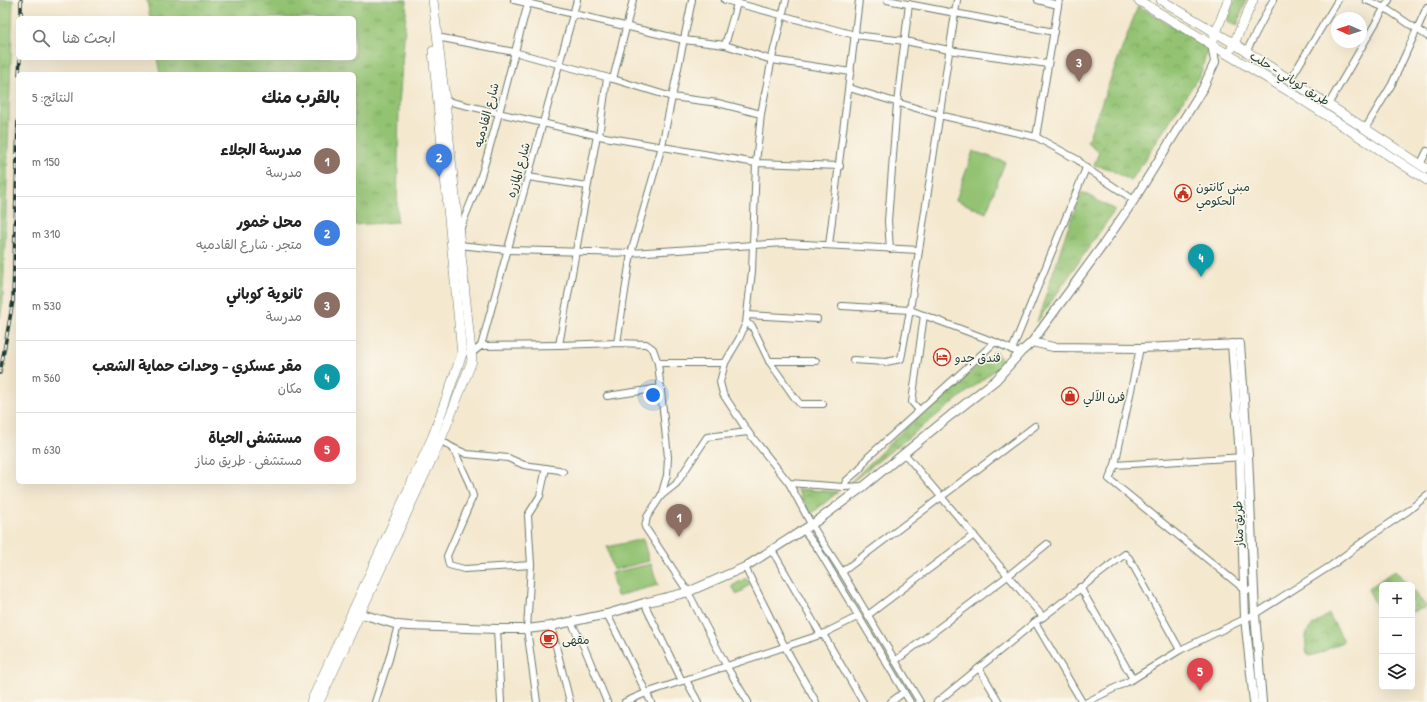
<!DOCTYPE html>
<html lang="ar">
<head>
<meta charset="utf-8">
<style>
	body { margin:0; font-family:"Patrick Hand","Playpen Sans Arabic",sans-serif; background:#f6f6f6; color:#222; direction:rtl }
	.controls { position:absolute; right:12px; bottom:12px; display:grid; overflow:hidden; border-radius:6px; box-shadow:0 4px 16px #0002 }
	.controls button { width:36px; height:36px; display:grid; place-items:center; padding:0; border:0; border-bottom:1px solid #e0e0e0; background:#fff; color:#222; font:20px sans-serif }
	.compass { position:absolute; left:1331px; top:12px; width:36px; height:36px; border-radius:50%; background:#fff; box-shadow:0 4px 16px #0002; rotate:273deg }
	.you { position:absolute; left:653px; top:395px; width:14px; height:14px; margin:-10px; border:3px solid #fff; border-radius:50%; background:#1a73e8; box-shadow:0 0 0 6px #1a73e833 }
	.badge { display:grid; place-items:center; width:26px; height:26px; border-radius:50%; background:#c8321e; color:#fff; font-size:13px; font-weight:700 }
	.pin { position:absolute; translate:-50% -33px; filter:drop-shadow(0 1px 2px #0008) }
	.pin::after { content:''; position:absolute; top:21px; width:14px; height:12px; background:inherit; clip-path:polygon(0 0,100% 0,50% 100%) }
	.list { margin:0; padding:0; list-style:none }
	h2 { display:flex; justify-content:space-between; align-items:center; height:52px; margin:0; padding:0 16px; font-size:17px }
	h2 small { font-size:13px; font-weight:400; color:#767676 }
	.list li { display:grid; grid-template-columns:26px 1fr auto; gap:12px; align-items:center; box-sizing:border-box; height:72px; padding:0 16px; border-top:1px solid #e0e0e0 }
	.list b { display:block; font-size:15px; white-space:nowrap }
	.list p { margin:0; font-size:13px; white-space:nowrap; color:#767676 }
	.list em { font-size:13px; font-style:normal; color:#767676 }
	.icon { flex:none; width:22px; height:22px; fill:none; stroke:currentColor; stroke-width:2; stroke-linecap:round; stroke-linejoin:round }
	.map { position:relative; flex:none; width:1427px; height:702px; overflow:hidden; direction:ltr }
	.search { position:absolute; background:#fff; box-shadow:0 4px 16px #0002; left:16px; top:16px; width:340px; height:44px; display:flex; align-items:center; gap:10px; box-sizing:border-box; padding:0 14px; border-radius:6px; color:#767676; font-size:15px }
	.panel { position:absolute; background:#fff; box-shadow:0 4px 16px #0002; left:16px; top:72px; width:340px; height:412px; border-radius:6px; direction:rtl }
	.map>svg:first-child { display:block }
</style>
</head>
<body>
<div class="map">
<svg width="1427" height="702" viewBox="0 0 1427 702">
	<defs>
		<pattern id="grass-tufts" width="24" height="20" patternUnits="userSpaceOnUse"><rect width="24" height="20" fill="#93c372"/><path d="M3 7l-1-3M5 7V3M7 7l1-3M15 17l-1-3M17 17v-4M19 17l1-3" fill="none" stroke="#77a05e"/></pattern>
		<pattern id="park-crowns" width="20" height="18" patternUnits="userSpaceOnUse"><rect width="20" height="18" fill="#93c372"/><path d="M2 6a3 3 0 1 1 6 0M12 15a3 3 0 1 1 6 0" fill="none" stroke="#77a05e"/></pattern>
	</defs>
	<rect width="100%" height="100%" fill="#fbf7ec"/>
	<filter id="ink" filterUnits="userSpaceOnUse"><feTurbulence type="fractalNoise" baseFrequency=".025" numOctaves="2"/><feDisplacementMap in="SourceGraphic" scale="8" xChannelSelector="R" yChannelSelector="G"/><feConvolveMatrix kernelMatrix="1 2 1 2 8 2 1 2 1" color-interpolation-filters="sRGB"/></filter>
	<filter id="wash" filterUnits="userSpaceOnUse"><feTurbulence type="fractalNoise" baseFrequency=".012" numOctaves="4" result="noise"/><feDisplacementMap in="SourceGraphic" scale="16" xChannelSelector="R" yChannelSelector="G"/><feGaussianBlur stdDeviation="0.9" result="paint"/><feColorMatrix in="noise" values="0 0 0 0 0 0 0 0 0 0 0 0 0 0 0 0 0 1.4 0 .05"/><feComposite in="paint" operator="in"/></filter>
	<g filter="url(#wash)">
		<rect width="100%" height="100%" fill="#f4e8cf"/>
		<g fill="url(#grass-tufts)" stroke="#598053">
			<path d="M 0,0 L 13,0 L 3,301 L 0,318 Z"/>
			<path d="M 147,0 L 407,0 L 399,105 L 397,222 L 354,225 L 354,74 L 160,74 L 157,58 L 354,58 L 354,18 L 150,18 Z"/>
			<path d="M 1235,0 L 1246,0 L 1237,26 L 1227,22 Z"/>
			<path d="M 1082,192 L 1115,210 L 1037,322 L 1067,230 Z"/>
			<path d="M 995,351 L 1004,363 L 850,483 L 901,432 Z"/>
			<path d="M 797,489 L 838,492 L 810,515 Z"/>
		</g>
		<g fill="url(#park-crowns)" stroke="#598053">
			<path d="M 1138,6 L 1208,47 L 1201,73 L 1131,181 L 1109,169 L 1094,165 L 1099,152 L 1087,142 Z"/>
			<path d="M 1395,570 L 1408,585 L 1382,585 L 1382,617 L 1368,589 Z"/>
			<path d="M 1412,590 L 1427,607 L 1412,612 Z"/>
			<path d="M 1329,614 L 1344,641 L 1320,653 L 1310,656 L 1307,654 C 1303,627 1308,629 1329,614 Z"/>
		</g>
		<g fill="#93c372" stroke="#598053">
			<path d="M 973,151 L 1005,162 L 986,213 L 956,200 Z"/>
			<path d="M 643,539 L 649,561 L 613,570 L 607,547 Z"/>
			<path d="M 651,564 L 658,585 L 617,596 L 611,573 Z"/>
			<path d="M 746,578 L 750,585 L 743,589 L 743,591 L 737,595 L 732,586 Z"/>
		</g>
	</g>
	<g filter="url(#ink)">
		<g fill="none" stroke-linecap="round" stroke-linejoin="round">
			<g stroke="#6a796a" stroke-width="8">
				<g id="minor">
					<path d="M 514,0 L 684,40 L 725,45 L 772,60 L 851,72"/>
					<path d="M 725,0 L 855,35 L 905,41 L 949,50 L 1048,64"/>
					<path d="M 786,0 L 772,58 L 761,114 L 756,163 L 752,271 L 746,323 L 739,339 L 725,363 L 720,382 L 723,394 L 748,432 L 789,483 L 811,524 L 842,572 L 920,702"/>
					<path d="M 887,0 L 1054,32"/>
					<path d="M 1038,0 L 1058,5"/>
					<path d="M 1366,0 L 1385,8 L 1427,36"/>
					<path d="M 437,37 L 514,52 L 613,79 L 672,97 L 718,103 L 761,114"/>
					<path d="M 725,45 L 738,0"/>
					<path d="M 1246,52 L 1273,0"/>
					<path d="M 613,79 L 633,0"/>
					<path d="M 1290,80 L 1338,0"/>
					<path d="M 849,88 L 939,115 L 1036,137 L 1078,160 L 1086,168 L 1012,350"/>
					<path d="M 442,100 L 599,136 L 756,163 L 840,166"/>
					<path d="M 1328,105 L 1389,0"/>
					<path d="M 1365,129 L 1392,84 L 1427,7"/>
					<path d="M 599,136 L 607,78"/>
					<path d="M 1036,137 L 1059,0"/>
					<path d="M 1420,165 L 1427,151"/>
					<path d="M 1086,168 L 1134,200"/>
					<path d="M 528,177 L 587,186"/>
					<path d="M 460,230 C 466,213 474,196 480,179 C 499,120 512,59 529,0"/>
					<path d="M 459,245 L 507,250 L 631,253 L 785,243 L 919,250"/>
					<path d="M 829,245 L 859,0"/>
					<path d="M 890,249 L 888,221 L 897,103 L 909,4"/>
					<path d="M 842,306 L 910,310 L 995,342 L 1015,351"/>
					<path d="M 747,315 L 817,319"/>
					<path d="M 746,323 L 752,326 L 769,361 L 795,398 L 800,404 L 823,404"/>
					<path d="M 617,343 L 631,253 L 662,146 L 692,0"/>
					<path d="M 559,345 L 597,135"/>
					<path d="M 481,346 L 577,0"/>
					<path d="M 1140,348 L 1115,465 L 1244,457"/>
					<path d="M 469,353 L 472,353 L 481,346 L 559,345 L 617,343 L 646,344 L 653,349 L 658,363 L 725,363"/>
					<path d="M 853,360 L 886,362 L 901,359 L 910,310 L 957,0"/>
					<path d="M 769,361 L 816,361"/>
					<path d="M 658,363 L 668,457 L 667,475 L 661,496 L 647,517 L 645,527 L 688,592 L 727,667 L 748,702"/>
					<path d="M 607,396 L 661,388"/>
					<path d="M 919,410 L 912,402 L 924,315"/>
					<path d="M 437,438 L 453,448 L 467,454 L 508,458 L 524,465 L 559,470 L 563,472"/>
					<path d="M 453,448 L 469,483 L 473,496 L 447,556 L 449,565 L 464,569 L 531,565"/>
					<path d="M 904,453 L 1043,617 L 1035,622 L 1082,702"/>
					<path d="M 1115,465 L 1109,479 L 1244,589 L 1254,591"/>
					<path d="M 789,483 L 844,487 L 864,486"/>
					<path d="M 844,487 L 846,481 L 860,469 L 867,458 L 995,342"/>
					<path d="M 661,496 L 676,484 L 707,437 L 748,432"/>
					<path d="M 803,529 L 818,549 L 910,702"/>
					<path d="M 772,550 L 821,635"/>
					<path d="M 745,567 L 785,647 L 816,702"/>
					<path d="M 842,572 L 1035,426"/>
					<path d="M 1080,587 L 1133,679"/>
					<path d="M 644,603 L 682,681"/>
					<path d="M 607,614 L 651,702"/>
					<path d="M 868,615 L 974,535"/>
					<path d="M 1043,617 L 1125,554 L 1129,558 L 1180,650"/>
					<path d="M 571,622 L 584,647 L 607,702"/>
					<path d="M 551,626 L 570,702"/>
					<path d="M 497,629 L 501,702"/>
					<path d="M 823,634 L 863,702"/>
					<path d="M 895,661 L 1009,575 L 1047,544"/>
					<path d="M 979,668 L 999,702"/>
					<path d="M 686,680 L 698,702"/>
					<path d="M 375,702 L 389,659 L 398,625"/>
					<path d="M 537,702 L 527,629 L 531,565 L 528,515 L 540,496 L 546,468"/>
					<path d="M 625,702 L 646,693 L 823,634 L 857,617"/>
					<path d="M 891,702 L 904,692"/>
					<path d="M 937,702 L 1035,622"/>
					<path d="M 1087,702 L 1133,679 L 1180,650 L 1255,614 L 1332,565 L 1372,535 L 1408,511 L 1427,495"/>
				</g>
			</g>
			<g stroke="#6a796a" stroke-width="10">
				<g id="secondary">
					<path d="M 1032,342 L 1053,347 L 1140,348 L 1240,344 L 1248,456 L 1255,614 L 1262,702"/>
					<path d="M 1232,344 L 1240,457 L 1245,618 L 1254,702"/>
					<path d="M 355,612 L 398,625 L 409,626 L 497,629 L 527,629 L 551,626 L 607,614 L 644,603 L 688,592 L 745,567 L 817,521 L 864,486 L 951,415 L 996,380 L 1021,352 L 1032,342 L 1103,245 L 1134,200 L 1203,88 L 1215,62 L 1212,44"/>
				</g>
			</g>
			<g stroke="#6a796a" stroke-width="10">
				<g id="primary">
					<path d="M 1138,0 L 1295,95 L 1427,180"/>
					<path d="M 1161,0 L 1235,44 L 1427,169"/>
					<path d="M 1214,38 L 1228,0"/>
					<path d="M 1232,48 L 1253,0"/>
					<path d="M 311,702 L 433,436 L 462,354 L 433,51"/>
					<path d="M 319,702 L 441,439 L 472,361 L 445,101 L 433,0"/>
				</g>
			</g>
			<use href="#minor" stroke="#fff" stroke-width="6"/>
			<use href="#secondary" stroke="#fff" stroke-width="8"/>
			<use href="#primary" stroke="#fff" stroke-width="9"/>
			<g stroke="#1f3d34" stroke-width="3.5">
				<g id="rail">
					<path d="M 21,18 L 21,0"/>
					<path d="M 19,74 L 20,58"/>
					<path d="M 0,373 L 13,301 L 18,120"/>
				</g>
			</g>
			<use href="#rail" stroke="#fbf7ec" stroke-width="2" stroke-dasharray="6" stroke-linecap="butt"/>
		</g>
	</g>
	<defs>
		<g id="civic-ring" transform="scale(0.9)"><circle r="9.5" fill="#fbf7ec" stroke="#c8321e" stroke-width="1.5"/><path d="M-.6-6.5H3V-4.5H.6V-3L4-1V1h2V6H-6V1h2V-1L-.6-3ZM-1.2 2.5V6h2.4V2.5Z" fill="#c8321e"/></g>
		<g id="hotel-ring" transform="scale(0.9)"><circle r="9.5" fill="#fbf7ec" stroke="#c8321e" stroke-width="1.5"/><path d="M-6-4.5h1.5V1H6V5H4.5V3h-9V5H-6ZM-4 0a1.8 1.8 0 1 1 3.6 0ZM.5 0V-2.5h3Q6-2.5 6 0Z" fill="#c8321e"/></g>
		<g id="shop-ring" transform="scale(0.9)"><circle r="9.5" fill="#fbf7ec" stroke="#c8321e" stroke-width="1.5"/><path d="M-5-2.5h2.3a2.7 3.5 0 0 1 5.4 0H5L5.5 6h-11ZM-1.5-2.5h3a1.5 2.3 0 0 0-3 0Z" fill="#c8321e"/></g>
		<g id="cafe-ring" transform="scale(0.9)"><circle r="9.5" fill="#fbf7ec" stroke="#c8321e" stroke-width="1.5"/><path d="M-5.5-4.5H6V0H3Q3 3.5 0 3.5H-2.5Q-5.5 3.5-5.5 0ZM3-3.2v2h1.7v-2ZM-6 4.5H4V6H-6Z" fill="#c8321e"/></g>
	</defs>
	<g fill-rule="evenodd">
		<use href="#civic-ring" x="1183" y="193"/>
		<use href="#hotel-ring" x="942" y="357"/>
		<use href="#shop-ring" x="1070" y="396"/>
		<use href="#cafe-ring" x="549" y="639"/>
	</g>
	<g text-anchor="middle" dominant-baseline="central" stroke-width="3" stroke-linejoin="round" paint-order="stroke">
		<g font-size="12" fill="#1f3d34" stroke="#fbf7ec">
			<text transform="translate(1290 78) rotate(32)">طريق كوباني - حلب</text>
			<text transform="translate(486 115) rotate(-75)">شارع القادميه</text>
			<text transform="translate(518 170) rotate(-74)">شارع المازره</text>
			<text transform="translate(1238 524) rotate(-92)">طريق مناز</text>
		</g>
		<g font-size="12" fill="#1f3d34" stroke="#fbf7ec" text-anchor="start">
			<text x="1196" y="186">مبنى كانتون<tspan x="1196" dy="14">الحكومي</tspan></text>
			<text x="955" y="357">فندق جدو</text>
			<text x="1083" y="396">فرن الآلي</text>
			<text x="562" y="639">مقهى</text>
		</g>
	</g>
</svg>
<div class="controls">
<button>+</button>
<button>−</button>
<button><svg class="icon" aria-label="layers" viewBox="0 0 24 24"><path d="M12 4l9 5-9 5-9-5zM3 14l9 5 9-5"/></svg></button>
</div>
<svg class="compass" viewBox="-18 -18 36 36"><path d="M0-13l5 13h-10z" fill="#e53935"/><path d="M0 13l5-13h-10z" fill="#767676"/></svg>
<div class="you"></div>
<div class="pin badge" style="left:679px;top:537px;background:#8d6e63">1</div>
<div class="pin badge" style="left:439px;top:177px;background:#3f7fe0">2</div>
<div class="pin badge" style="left:1079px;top:82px;background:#8d6e63">3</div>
<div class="pin badge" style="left:1201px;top:277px;background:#0f9aa8">4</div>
<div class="pin badge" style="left:1200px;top:691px;background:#e0444e">5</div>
<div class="search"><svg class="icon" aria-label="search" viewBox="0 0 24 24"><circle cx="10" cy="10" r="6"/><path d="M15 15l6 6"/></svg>ابحث هنا</div>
<section class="panel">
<h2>بالقرب منك<small>النتائج: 5</small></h2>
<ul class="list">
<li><span class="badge" style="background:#8d6e63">1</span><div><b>مدرسة الجلاء</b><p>مدرسة</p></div><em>150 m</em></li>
<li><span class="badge" style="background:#3f7fe0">2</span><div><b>محل خمور</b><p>متجر · شارع القادميه</p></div><em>310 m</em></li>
<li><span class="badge" style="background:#8d6e63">3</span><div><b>ثانوية كوباني</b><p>مدرسة</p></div><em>530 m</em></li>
<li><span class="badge" style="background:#0f9aa8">4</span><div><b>مقر عسكري - وحدات حماية الشعب</b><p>مكان</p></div><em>560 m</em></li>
<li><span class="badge" style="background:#e0444e">5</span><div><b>مستشفى الحياة</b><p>مستشفى · طريق مناز</p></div><em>630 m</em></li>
</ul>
</section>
</div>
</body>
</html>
